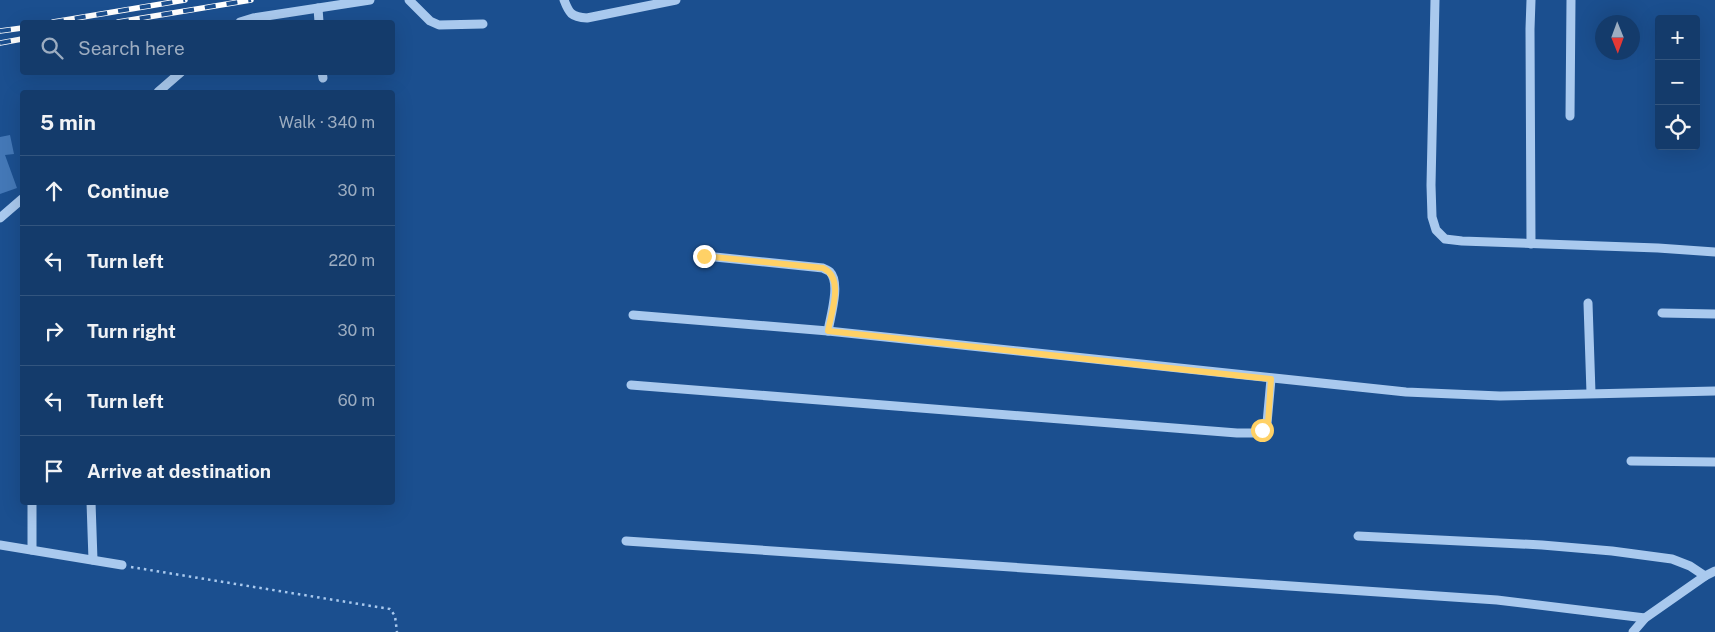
<!DOCTYPE html>
<html lang="en">
<head>
<meta charset="utf-8">
<style>
	body { margin:0; font-family:"Public Sans",sans-serif; background:#214673; color:#f1f3f6 }
	.controls { position:absolute; right:15px; top:15px; display:grid; overflow:hidden; border-radius:5px; box-shadow:0 5px 20px #0002 }
	.controls button { width:45px; height:45px; display:grid; place-items:center; padding:0; border:0; border-bottom:1px solid #33557e; background:#143b6b; color:#f1f3f6; font:25px sans-serif }
	.compass { position:absolute; left:1595px; top:15px; width:45px; height:45px; border-radius:50%; background:#143b6b; box-shadow:0 5px 20px #0002; rotate:179deg }
	.stop { position:absolute; width:15px; height:15px; margin:-11px; border:4px solid #ffd166; border-radius:50%; background:#fff }
	.stop.end { background:#ffd166; border-color:#fff; box-shadow:0 1px 5px #0008 }
	.list { margin:0; padding:0; list-style:none }
	h2 { display:flex; justify-content:space-between; align-items:center; height:65px; margin:0; padding:0 20px; font-size:21px }
	h2 small { font-size:16px; font-weight:400; color:#9dadc1 }
	.list li { display:grid; grid-template-columns:32px 1fr auto; gap:15px; align-items:center; box-sizing:border-box; height:70px; padding:0 20px; border-top:1px solid #33557e }
	.list b { display:block; font-size:19px; white-space:nowrap }
	.list em { font-size:16px; font-style:normal; color:#9dadc1 }
	.icon { flex:none; width:28px; height:28px; fill:none; stroke:currentColor; stroke-width:2; stroke-linecap:round; stroke-linejoin:round }
	.map { position:relative; flex:none; width:1715px; height:632px; overflow:hidden }
	.search { position:absolute; background:#143b6b; box-shadow:0 5px 20px #0002; left:20px; top:20px; width:375px; height:55px; display:flex; align-items:center; gap:12px; box-sizing:border-box; padding:0 18px; border-radius:5px; color:#9dadc1; font-size:19px }
	.panel { position:absolute; background:#143b6b; box-shadow:0 5px 20px #0002; left:20px; top:90px; width:375px; height:415px; border-radius:5px }
	.map>svg:first-child { display:block }
</style>
</head>
<body>
<div class="map">
<svg width="1715" height="632" viewBox="0 0 1715 632">
	<rect width="100%" height="100%" fill="#1b4f8f"/>
	<path fill="#4478b7" d="M 10,135 L 14,154 L 5,155 L 17,188 L 0,194 L 0,137 Z"/>
	<g fill="none" stroke-linecap="round" stroke-linejoin="round">
		<path stroke="#a9c9ee" stroke-width="2.5" stroke-dasharray="2.5 4" stroke-linecap="butt" d="M 131,567 L 390,609 L 395,616 L 397,632"/>
		<g stroke="#a9c9ee" stroke-width="9">
			<path d="M 409,0 L 430,21 L 439,25 L 483,24"/>
			<path d="M 564,0 C 569,13 571,17 587,18 L 676,0"/>
			<path d="M 1435,0 L 1431,185 L 1432,217 L 1436,230 L 1445,239 L 1462,241 L 1658,248 L 1715,252"/>
			<path d="M 318,8 L 319,22"/>
			<path d="M 240,22 L 253,18 L 370,0"/>
			<path d="M 322,72 L 323,78"/>
			<path d="M 158,92 L 181,72"/>
			<path d="M 1570,116 L 1571,0"/>
			<path d="M 0,218 L 22,199"/>
			<path d="M 1531,244 L 1530,29 L 1531,0"/>
			<path d="M 705,256 L 823,268 C 824,269 830,271 830,272 C 841,283 830,318 828,331"/>
			<path d="M 1588,303 L 1591,393"/>
			<path d="M 1662,313 L 1715,314"/>
			<path d="M 633,315 L 828,331 L 1406,392 L 1500,396 L 1715,391"/>
			<path d="M 631,385 L 1237,433 L 1253,433 L 1262,430 L 1267,423 L 1271,379"/>
			<path d="M 1631,461 L 1715,462"/>
			<path d="M 91,502 L 93,560"/>
			<path d="M 1358,536 L 1542,545 L 1612,551 L 1672,559 L 1690,566 L 1705,576"/>
			<path d="M 626,541 L 1497,600 L 1645,618"/>
			<path d="M 0,545 L 122,565"/>
			<path d="M 32,550 L 32,502"/>
			<path d="M 1633,632 L 1645,618 L 1705,576 L 1715,571"/>
		</g>
		<g stroke="#fff" stroke-width="5.5">
			<g id="rail">
				<path d="M 53,22 L 185,0"/>
				<path d="M 118,22 L 251,0"/>
				<path d="M 0,31 L 22,28"/>
				<path d="M 0,43 L 22,39"/>
			</g>
		</g>
		<use href="#rail" stroke="#1b4f8f" stroke-width="4" stroke-dasharray="11" stroke-linecap="butt"/>
	</g>
	<g fill="none" stroke-linecap="round" stroke-linejoin="round">
		<path stroke="#ffd166" stroke-width="6" d="M 704,256 L 823,268 C 845,278 831,313 828,331 L 1271,379 L 1268,423 L 1262,430"/>
	</g>
</svg>
<div class="controls">
<button>+</button>
<button>−</button>
<button><svg class="icon" aria-label="locate" viewBox="0 0 24 24"><circle cx="12" cy="12" r="6"/><path d="M12 2v4M12 18v4M2 12h4M18 12h4"/></svg></button>
</div>
<svg class="compass" viewBox="-18 -18 36 36"><path d="M0-13l5 13h-10z" fill="#e53935"/><path d="M0 13l5-13h-10z" fill="#9dadc1"/></svg>
<div class="stop" style="left:1262px;top:430px"></div>
<div class="stop end" style="left:704px;top:256px"></div>
<div class="search"><svg class="icon" aria-label="search" viewBox="0 0 24 24"><circle cx="10" cy="10" r="6"/><path d="M15 15l6 6"/></svg>Search here</div>
<section class="panel">
<h2>5 min<small>Walk · 340 m</small></h2>
<ul class="list">
<li><svg class="icon" aria-label="ahead" viewBox="0 0 24 24"><path d="M12 20V5M6 11l6-6 6 6"/></svg><div><b>Continue</b></div><em>30 m</em></li>
<li><svg class="icon" aria-label="left" viewBox="0 0 24 24"><path d="M17 20v-9H6M10 6l-5 5 5 5"/></svg><div><b>Turn left</b></div><em>220 m</em></li>
<li><svg class="icon" aria-label="right" viewBox="0 0 24 24"><path d="M7 20v-9h11M14 6l5 5-5 5"/></svg><div><b>Turn right</b></div><em>30 m</em></li>
<li><svg class="icon" aria-label="left" viewBox="0 0 24 24"><path d="M17 20v-9H6M10 6l-5 5 5 5"/></svg><div><b>Turn left</b></div><em>60 m</em></li>
<li><svg class="icon" aria-label="arrive" viewBox="0 0 24 24"><path d="M6 21V4h12l-3 4 3 4H6"/></svg><div><b>Arrive at destination</b></div></li>
</ul>
</section>
</div>
</body>
</html>
